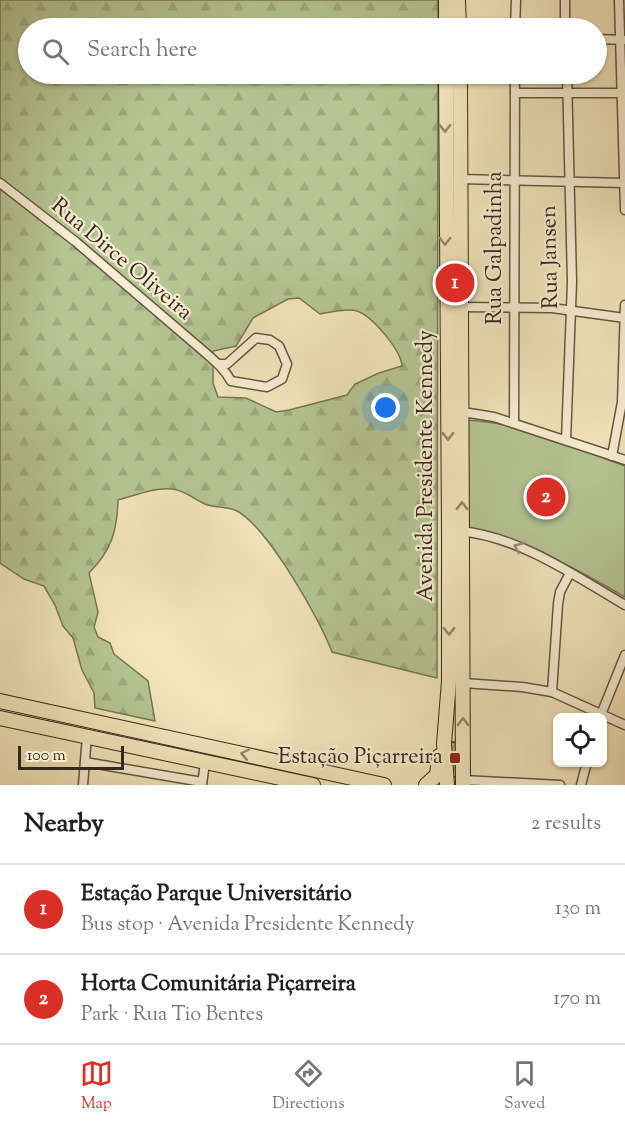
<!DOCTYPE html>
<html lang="en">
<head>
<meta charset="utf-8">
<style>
	body { margin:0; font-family:"Sorts Mill Goudy",serif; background:#f6f6f6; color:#202124 }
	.controls { position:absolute; right:18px; bottom:18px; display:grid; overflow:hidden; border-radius:9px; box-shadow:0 2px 4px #0004 }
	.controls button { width:54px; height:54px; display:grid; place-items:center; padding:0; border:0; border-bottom:2px solid #e0e0e0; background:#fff; color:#202124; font:30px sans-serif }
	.scale { position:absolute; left:18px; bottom:15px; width:106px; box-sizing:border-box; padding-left:6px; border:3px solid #36281a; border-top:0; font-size:16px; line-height:21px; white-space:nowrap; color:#36281a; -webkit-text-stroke:4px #f7eed3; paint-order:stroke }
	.you { position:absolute; left:386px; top:408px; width:21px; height:21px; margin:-15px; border:4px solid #fff; border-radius:50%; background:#1a73e8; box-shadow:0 0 0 9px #1a73e833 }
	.badge { display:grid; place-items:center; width:39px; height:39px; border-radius:50%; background:#d93025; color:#fff; font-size:20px; font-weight:700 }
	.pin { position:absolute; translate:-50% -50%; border:3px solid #fff; box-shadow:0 2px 6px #0006 }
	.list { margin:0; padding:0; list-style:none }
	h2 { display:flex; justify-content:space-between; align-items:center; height:78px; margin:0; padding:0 24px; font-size:26px }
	h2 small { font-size:20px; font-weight:400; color:#757577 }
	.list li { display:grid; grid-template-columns:39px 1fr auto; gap:18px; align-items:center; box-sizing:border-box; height:90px; padding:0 24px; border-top:2px solid #e0e0e0 }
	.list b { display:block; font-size:22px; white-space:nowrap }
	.list p { margin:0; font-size:20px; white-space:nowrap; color:#757577 }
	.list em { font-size:20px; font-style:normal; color:#757577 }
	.icon { flex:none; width:33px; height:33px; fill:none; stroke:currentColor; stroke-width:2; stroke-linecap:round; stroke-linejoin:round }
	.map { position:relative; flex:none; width:625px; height:785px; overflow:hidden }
	.search { position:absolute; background:#fff; box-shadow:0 2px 4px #0004; left:18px; right:18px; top:18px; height:66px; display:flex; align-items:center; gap:15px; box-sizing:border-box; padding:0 21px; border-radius:33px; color:#757577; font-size:22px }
	.sheet { height:258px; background:#fff }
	nav { display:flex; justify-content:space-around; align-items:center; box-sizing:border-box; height:84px; border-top:2px solid #e0e0e0; background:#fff; font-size:16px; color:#757577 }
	nav a { display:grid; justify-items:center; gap:3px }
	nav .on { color:#d93025 }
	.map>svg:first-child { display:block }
</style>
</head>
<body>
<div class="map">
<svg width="625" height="785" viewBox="0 0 625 785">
	<defs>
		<pattern id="forest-firs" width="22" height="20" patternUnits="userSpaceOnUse" patternTransform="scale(1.5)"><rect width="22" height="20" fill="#b6c594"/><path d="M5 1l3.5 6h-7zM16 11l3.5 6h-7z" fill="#9da97f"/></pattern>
		<pattern id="building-cross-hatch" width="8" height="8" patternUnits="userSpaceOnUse" patternTransform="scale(1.5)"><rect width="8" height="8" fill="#daa081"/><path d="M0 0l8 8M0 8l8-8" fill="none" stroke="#b28269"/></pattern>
	</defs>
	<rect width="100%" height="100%" fill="#f2e5bc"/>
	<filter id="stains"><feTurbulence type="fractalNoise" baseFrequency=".00333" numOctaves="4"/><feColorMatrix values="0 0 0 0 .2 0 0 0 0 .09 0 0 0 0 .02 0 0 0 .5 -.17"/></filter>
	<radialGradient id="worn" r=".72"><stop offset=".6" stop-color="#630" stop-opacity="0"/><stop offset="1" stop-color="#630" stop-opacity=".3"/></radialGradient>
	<path fill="url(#forest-firs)" stroke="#767657" stroke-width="1.5" fill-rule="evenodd" d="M 0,0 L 438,0 L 438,28 L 28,28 L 28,74 L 438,74 L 437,678 L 332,652 C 320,619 267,527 237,511 C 227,506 215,508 205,504 C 194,499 184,490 172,489 C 154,487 134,496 118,500 C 117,532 111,551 89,573 L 98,612 L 94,627 L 98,637 L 110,643 L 114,654 L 148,681 L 155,721 L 95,708 L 94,693 L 82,670 L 73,638 L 63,626 L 55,605 L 44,586 L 24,579 L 0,563 ZM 299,298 L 320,314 C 331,312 347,308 357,311 C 372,316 401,350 402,366 L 379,373 L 355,384 L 347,395 L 289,410 L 276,412 L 246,398 L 218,397 L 213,383 L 213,351 L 236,346 L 253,318 L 288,299 Z"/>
	<path fill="#b6c594" stroke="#767657" stroke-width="1.5" d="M 466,420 C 520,422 574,448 625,466 L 625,597 C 576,568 522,540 466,528 Z"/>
	<rect fill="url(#building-cross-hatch)" stroke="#36281a" stroke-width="1.5" x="450" y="742" width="9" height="35"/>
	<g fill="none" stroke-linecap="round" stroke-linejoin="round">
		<g stroke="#655742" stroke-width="11">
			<g id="street">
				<path d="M 565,0 L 565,28"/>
				<path d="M 619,0 L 625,210"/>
				<path d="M 515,28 L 516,0"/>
				<path d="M 596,39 L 625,40"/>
				<path d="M 515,93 L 625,93"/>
				<path d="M 460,179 L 625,183"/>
				<path d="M 0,183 L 76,242 L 208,355 C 217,363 225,370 231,381 L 267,387 L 282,379 L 287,364 L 279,346 L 270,340 L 256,338 L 227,364 L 218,364"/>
				<path d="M 461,307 L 552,308 L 625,318"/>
				<path d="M 463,412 L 494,417 L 625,460"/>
				<path d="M 514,423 L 515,74"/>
				<path d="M 566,440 L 572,282 L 567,74"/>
				<path d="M 612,456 L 622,402 L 625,305"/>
				<path d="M 460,531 C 520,537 574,575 625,605"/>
				<path d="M 463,683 L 522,687 L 552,692 L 625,725"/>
				<path d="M 552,692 L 558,604 L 560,592 L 570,573"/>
				<path d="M 600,717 L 625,655"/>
				<path d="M 85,762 L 202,782"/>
				<path d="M 463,780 L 560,785"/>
				<path d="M 83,785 L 87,736"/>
				<path d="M 202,785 L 205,762"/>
				<path d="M 581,785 L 587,762"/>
			</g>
		</g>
		<g stroke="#36281a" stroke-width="16">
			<g id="primary">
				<path d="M 458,0 L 459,28"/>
				<path d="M 446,28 L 446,0"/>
				<path d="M 446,74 L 449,530 L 449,681 L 444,744 L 447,785"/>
				<path d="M 460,74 L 463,785"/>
				<path d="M 0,701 L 384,785"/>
				<path d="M 0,718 L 313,785"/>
				<path d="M 426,785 L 437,775 L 439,756"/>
			</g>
		</g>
		<use href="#street" stroke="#f7eed3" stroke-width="8"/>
		<use href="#primary" stroke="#f2e5bc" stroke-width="14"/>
	</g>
	<defs><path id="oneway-chevron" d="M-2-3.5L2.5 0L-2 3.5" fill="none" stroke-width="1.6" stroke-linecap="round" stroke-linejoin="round" transform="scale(1.5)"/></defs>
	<g stroke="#94866b">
		<use href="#oneway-chevron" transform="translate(445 128) rotate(90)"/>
		<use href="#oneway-chevron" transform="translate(445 241) rotate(90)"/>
		<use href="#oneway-chevron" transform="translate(448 436) rotate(90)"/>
		<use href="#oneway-chevron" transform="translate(462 506) rotate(-90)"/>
		<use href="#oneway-chevron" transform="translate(449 631) rotate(90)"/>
		<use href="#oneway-chevron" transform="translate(463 722) rotate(-90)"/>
		<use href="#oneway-chevron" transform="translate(245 754) rotate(-168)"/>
	</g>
	<use stroke="#968b76" href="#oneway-chevron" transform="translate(518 547) rotate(-157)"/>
	<rect fill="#8f2418" stroke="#f7eed3" stroke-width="2" x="449" y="752" width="12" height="12" rx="3"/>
	<g text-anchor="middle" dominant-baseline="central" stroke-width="4.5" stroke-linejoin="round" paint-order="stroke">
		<g font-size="22" fill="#36281a" stroke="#f7eed3">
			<text transform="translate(496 248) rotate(-90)">Rua Galpadinha</text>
			<text transform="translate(551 257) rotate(-91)">Rua Jansen</text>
			<text transform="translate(121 260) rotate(40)">Rua Dirce Oliveira</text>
			<text transform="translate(427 466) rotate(-90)">Avenida Presidente Kennedy</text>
		</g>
		<g font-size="22" fill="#36281a" stroke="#f7eed3" text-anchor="end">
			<text x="443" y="758">Estação Piçarreira</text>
		</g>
	</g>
	<rect width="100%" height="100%" filter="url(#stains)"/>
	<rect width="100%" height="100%" fill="url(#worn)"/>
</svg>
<div class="controls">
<button><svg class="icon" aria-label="locate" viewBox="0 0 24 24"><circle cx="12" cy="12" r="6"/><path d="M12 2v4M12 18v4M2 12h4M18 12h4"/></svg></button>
</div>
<div class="scale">100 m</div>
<div class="you"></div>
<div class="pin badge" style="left:455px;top:283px">1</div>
<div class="pin badge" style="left:546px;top:497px">2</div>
<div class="search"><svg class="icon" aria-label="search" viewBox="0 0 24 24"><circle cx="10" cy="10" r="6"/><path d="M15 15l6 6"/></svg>Search here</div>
</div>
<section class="sheet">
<h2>Nearby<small>2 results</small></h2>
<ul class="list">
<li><span class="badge">1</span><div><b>Estação Parque Universitário</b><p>Bus stop · Avenida Presidente Kennedy</p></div><em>130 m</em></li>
<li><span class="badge">2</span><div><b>Horta Comunitária Piçarreira</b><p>Park · Rua Tio Bentes</p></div><em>170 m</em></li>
</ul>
</section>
<nav>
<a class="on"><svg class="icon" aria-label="map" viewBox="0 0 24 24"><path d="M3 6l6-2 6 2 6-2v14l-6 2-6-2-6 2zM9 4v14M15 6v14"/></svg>Map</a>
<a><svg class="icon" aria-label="directions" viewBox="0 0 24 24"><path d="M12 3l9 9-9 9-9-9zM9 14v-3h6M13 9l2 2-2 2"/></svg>Directions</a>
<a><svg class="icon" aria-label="saved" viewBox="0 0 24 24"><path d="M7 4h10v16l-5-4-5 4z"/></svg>Saved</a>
</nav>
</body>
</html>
